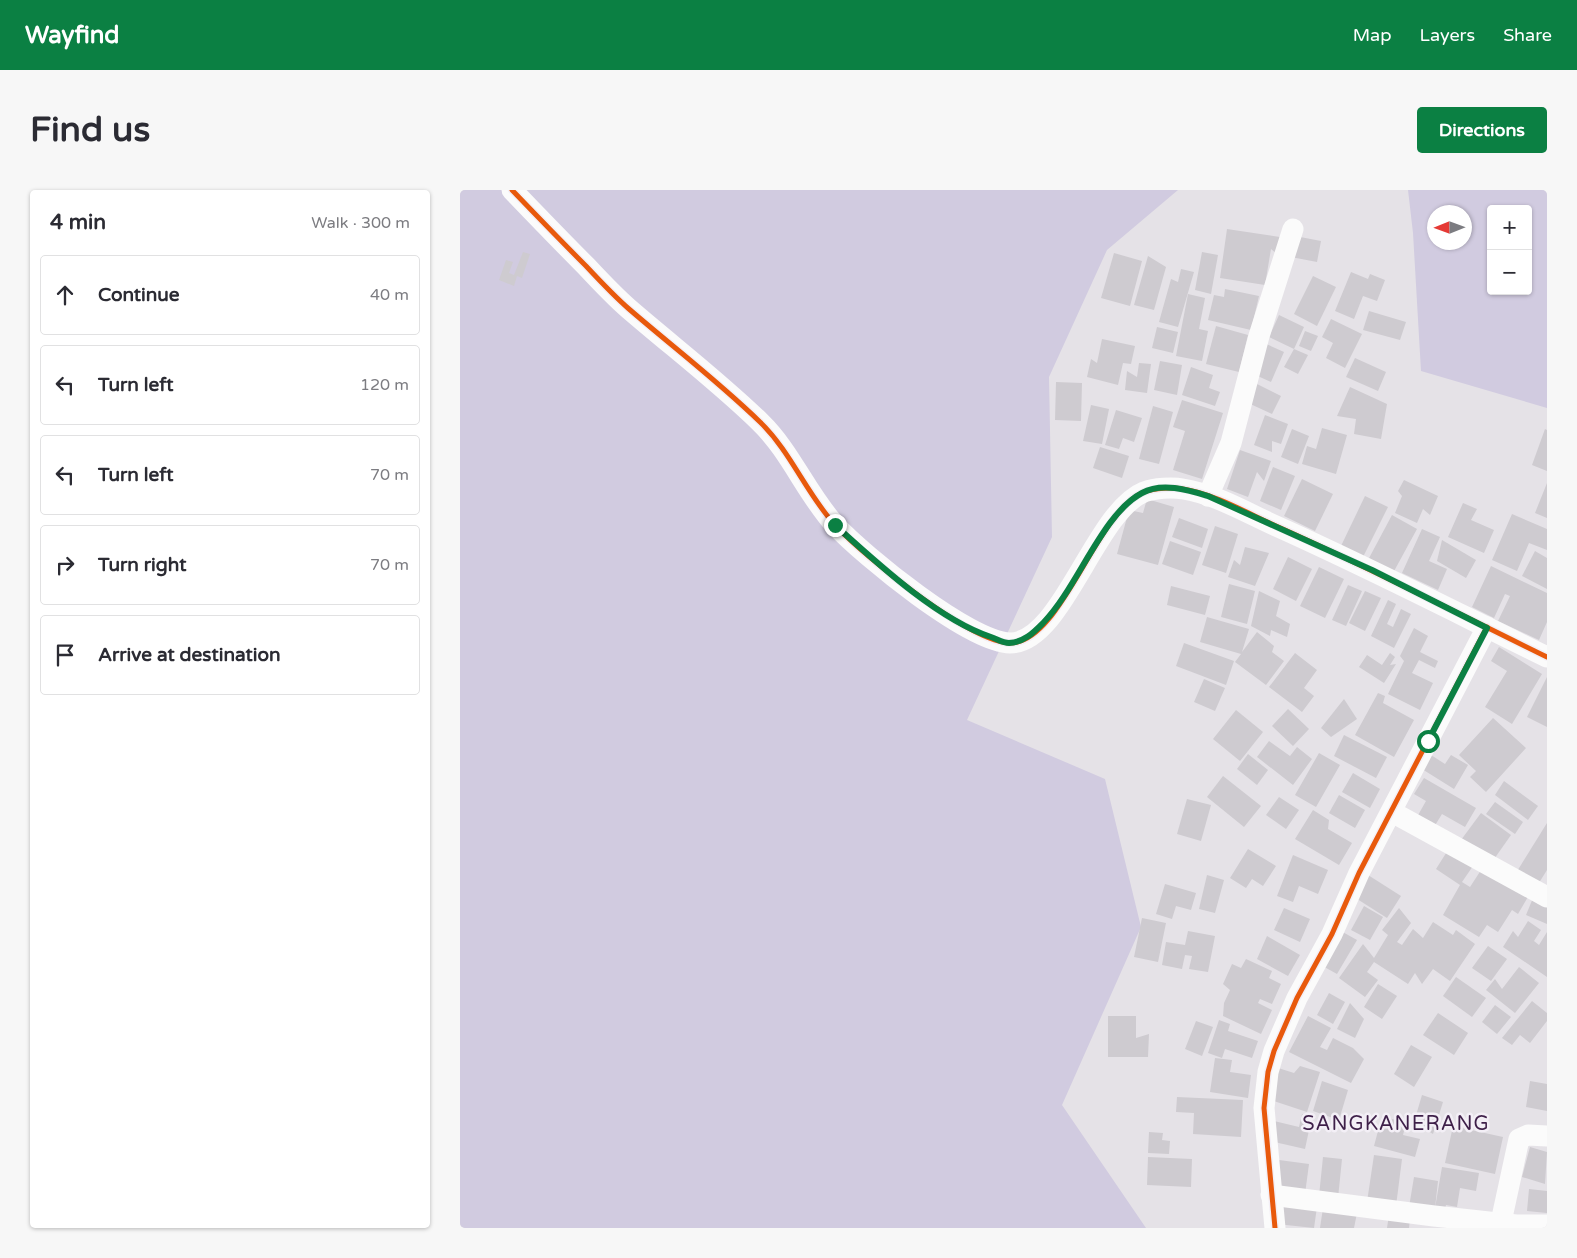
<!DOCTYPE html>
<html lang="en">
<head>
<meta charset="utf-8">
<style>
	body { margin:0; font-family:"Varela Round",sans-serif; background:#f7f7f7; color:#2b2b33 }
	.controls { position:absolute; right:15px; top:15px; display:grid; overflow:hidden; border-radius:5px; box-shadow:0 1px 4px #0004 }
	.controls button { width:45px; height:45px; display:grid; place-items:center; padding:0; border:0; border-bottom:1px solid #e1e1e2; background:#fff; color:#2b2b33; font:25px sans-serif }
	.compass { position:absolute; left:967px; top:15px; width:45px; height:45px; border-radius:50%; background:#fff; box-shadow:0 1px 4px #0004; rotate:269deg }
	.stop { position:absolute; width:15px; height:15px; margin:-11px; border:4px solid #0b8043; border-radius:50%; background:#fff }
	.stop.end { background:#0b8043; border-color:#fff; box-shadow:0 1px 5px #0008 }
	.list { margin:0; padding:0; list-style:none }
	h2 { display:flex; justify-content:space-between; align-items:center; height:65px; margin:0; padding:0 20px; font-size:21px }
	h2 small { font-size:16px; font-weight:400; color:#7c7c81 }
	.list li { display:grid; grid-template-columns:32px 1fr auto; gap:15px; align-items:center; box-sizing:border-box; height:80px; margin:0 10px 10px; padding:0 10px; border:1px solid #e1e1e2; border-radius:5px }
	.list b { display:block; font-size:19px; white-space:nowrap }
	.list em { font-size:16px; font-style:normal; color:#7c7c81 }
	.icon { flex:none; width:28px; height:28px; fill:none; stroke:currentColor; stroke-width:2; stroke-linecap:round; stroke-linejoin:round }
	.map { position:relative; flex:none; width:1087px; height:1038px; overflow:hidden; border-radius:5px }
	header { display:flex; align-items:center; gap:30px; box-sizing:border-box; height:70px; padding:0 25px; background:#0b8043; color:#fff }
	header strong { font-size:24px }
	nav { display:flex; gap:28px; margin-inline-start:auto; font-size:18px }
	.intro { display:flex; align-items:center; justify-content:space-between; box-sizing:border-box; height:120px; padding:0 30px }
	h1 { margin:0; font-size:35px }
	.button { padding:12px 22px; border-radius:5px; background:#0b8043; color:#fff; font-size:18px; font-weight:700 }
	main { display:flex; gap:30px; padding:0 30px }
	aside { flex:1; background:#fff; border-radius:5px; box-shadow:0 1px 4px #0004 }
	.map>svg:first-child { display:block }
</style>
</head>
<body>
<header>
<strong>Wayfind</strong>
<nav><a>Map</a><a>Layers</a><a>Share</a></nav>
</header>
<div class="intro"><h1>Find us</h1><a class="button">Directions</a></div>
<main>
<aside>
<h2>4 min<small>Walk · 300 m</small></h2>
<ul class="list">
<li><svg class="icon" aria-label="ahead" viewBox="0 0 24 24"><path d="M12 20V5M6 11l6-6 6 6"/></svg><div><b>Continue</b></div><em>40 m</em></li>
<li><svg class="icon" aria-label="left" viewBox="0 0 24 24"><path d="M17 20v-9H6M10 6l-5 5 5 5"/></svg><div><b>Turn left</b></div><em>120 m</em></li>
<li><svg class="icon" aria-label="left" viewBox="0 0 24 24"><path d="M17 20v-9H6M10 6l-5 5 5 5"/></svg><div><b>Turn left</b></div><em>70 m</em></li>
<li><svg class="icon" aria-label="right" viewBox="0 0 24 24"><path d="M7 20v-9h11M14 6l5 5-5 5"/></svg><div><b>Turn right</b></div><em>70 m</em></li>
<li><svg class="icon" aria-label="arrive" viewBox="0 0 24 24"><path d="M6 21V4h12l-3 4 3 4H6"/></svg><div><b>Arrive at destination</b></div></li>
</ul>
</aside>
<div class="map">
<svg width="1087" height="1038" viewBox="0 0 1087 1038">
	<rect width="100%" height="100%" fill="#e5e2e7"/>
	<g fill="#d1cbe0" fill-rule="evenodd">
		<path d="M 0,0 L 718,0 L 647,60 L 589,187 L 592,347 L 507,530 L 645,589 L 681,737 L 602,915 L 686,1038 L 0,1038 Z"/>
		<path d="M 948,0 L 1087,0 L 1087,218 L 961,181 L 953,43 ZM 1031,19 L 1068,19 L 1068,101 L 1031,101 ZM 974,22 L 1004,22 L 1004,52 L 974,52 Z"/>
	</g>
	<g fill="#cecbd0">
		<path d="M 767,39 L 820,47 L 817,64 L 811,59 L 805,95 L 760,88 Z"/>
		<path d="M 835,46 L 861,51 L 857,72 L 831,67 Z"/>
		<path d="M 63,62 L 70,64 L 62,88 L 57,86 L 54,96 L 39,90 L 46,70 L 53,72 L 49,83 L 54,85 Z"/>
		<path d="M 742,62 L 758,65 L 751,104 L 735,100 Z"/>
		<path d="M 654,63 L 682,71 L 670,116 L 641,108 Z"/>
		<path d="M 688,66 L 706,77 L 694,120 L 674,115 Z"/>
		<path d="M 721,79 L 734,82 L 718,137 L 699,132 L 711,89 L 718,92 Z"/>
		<path d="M 891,82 L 908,89 L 910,84 L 925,90 L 917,111 L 903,106 L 894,129 L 875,121 Z"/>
		<path d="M 853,86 L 876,97 L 857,136 L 834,124 Z"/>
		<path d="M 765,99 L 799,106 L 791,140 L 748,130 L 754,105 L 764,107 Z"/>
		<path d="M 728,104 L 745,108 L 739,139 L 748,141 L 742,171 L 716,166 Z"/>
		<path d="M 909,121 L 946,132 L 940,150 L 903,140 Z"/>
		<path d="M 819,125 L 844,137 L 834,159 L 809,147 Z"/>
		<path d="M 871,129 L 902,144 L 885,178 L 866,168 L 873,153 L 862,147 Z"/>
		<path d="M 756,136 L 788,145 L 779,182 L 746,174 Z"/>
		<path d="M 697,137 L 718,142 L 713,163 L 692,158 Z"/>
		<path d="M 845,141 L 858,146 L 851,161 L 839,156 Z"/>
		<path d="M 642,149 L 675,156 L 671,174 L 663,173 L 658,195 L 627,187 L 631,169 L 637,173 Z"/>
		<path d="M 804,153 L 824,162 L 811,192 L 791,183 Z"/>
		<path d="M 834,159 L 848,165 L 838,184 L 824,177 Z"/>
		<path d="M 895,168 L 926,182 L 918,201 L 886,187 Z"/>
		<path d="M 700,171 L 722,175 L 717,205 L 694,200 Z"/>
		<path d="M 679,173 L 691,174 L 687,203 L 665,200 L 667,181 L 677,187 Z"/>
		<path d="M 731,177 L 753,185 L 749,198 L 760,202 L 755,216 L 722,205 Z"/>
		<path d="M 596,192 L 622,193 L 621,231 L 595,230 Z"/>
		<path d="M 795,193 L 821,206 L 812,224 L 786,212 Z"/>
		<path d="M 890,197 L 927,214 L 921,249 L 894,244 L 896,229 L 877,226 Z"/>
		<path d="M 722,210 L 763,223 L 742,289 L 713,280 L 725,241 L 713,237 Z"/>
		<path d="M 631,215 L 649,219 L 642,254 L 623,251 Z"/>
		<path d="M 693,216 L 713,222 L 699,274 L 679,269 Z"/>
		<path d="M 656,220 L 682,228 L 674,252 L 663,248 L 659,259 L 645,255 Z"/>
		<path d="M 805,225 L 828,234 L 821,254 L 812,251 L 812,262 L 794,255 Z"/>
		<path d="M 862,238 L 887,245 L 876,284 L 842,274 L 847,256 L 856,259 Z"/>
		<path d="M 832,239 L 849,246 L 838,274 L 821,267 Z"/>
		<path d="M 1085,239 L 1087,240 L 1087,281 L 1072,275 Z"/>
		<path d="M 640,257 L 669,266 L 662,288 L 633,278 Z"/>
		<path d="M 780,260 L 811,271 L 804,291 L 797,282 L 788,307 L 767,299 Z"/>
		<path d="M 813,277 L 835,286 L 821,320 L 800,311 Z"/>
		<path d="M 842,289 L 873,304 L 855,341 L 824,326 Z"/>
		<path d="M 944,290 L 978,306 L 970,325 L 963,319 L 957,333 L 935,323 L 942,306 L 938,301 Z"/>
		<path d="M 1087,293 L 1087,328 L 1075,323 Z"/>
		<path d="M 905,306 L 928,317 L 903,367 L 881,356 Z"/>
		<path d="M 687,309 L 714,317 L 698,375 L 657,364 L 669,320 L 683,323 Z"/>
		<path d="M 1003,313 L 1017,319 L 1011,330 L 1034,340 L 1024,363 L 988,347 Z"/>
		<path d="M 1052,324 L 1087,339 L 1087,360 L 1069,353 L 1057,381 L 1032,370 Z"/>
		<path d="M 932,325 L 957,339 L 933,383 L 908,370 Z"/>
		<path d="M 719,328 L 748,339 L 742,358 L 712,347 Z"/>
		<path d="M 755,336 L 778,344 L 766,383 L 742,375 Z"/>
		<path d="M 962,339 L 980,347 L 969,371 L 987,379 L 978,400 L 942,383 Z"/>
		<path d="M 982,350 L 1016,370 L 1006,388 L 977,371 Z"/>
		<path d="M 710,351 L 741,362 L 733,385 L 702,374 Z"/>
		<path d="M 785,357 L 809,363 L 795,396 L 768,387 L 774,370 L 780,375 Z"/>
		<path d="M 1075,361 L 1087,368 L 1087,399 L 1062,386 Z"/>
		<path d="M 828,367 L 852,379 L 836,411 L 813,399 Z"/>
		<path d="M 1031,376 L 1087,403 L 1087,432 L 1079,450 L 1038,431 L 1050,406 L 1045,404 L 1034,428 L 1012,417 Z"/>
		<path d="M 859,377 L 884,389 L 865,428 L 840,416 Z"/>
		<path d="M 769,394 L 795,401 L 787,434 L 761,427 Z"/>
		<path d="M 888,395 L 902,401 L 886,436 L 872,430 Z"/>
		<path d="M 711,396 L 750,406 L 745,425 L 707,415 Z"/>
		<path d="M 799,401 L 820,411 L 816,426 L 830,434 L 827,447 L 811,440 L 810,446 L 791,436 Z"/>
		<path d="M 905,401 L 921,408 L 905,441 L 889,433 Z"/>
		<path d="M 928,410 L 936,414 L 927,434 L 933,437 L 941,419 L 951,424 L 934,458 L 911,446 Z"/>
		<path d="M 747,427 L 789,439 L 782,462 L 797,442 L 814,456 L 812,462 L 824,471 L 806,495 L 775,472 L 781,464 L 740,452 Z"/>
		<path d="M 954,438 L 968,446 L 960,462 L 978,471 L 975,478 L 959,470 L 952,483 L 973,493 L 960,520 L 928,504 L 944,471 L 940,466 Z"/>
		<path d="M 724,453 L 774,471 L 766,495 L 716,476 Z"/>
		<path d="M 1039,457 L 1082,484 L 1052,534 L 1025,517 L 1047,481 L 1031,471 Z"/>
		<path d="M 835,463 L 857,480 L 844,498 L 854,506 L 842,522 L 809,497 Z"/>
		<path d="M 930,463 L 935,467 L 930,475 L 936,474 L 924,493 L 899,477 L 907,465 L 922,475 Z"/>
		<path d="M 1087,487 L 1087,537 L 1067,527 Z"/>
		<path d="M 744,489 L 765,498 L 755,521 L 734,512 Z"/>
		<path d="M 918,503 L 925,506 L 923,513 L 954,530 L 934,567 L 895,545 Z"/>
		<path d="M 884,509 L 897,529 L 871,547 L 861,538 Z"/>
		<path d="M 828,519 L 849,539 L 833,556 L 812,536 Z"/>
		<path d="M 776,520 L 803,542 L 780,571 L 753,549 Z"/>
		<path d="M 1033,528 L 1066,558 L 1026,602 L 1010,587 L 1016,581 L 999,565 Z"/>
		<path d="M 884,545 L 927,567 L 916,588 L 874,566 Z"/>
		<path d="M 809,551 L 830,566 L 837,557 L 852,569 L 833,595 L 797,567 Z"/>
		<path d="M 859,563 L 880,575 L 856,617 L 835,605 Z"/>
		<path d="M 788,564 L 808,580 L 797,595 L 777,579 Z"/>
		<path d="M 971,565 L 985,574 L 991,565 L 1008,575 L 994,599 L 962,579 Z"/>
		<path d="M 893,583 L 920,599 L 910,618 L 882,602 Z"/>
		<path d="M 763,586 L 801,616 L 784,637 L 747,607 Z"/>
		<path d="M 964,588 L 1016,618 L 1005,637 L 982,624 L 974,637 L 957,627 L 966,611 L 954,604 Z"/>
		<path d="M 1044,591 L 1078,616 L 1068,630 L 1035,605 Z"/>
		<path d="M 879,605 L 905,620 L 895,638 L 869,623 Z"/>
		<path d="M 819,607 L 839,620 L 826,639 L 806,625 Z"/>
		<path d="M 727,609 L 751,615 L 741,651 L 717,644 Z"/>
		<path d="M 1035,612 L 1063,632 L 1055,644 L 1026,624 Z"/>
		<path d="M 853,620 L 869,630 L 868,639 L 892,653 L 879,675 L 835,649 Z"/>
		<path d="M 1021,623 L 1051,645 L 1032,672 L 1001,650 Z"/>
		<path d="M 1087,633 L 1087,680 L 1077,696 L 1056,683 Z"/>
		<path d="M 788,659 L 816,676 L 803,696 L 792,689 L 786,698 L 770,688 Z"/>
		<path d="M 988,660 L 1013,676 L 1002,692 L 1010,697 L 1023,677 L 1069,705 L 1058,724 L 1052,720 L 1038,742 L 1027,735 L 1019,747 L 983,725 L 1000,695 L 976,679 Z"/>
		<path d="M 833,665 L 868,680 L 858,704 L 839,696 L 833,712 L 817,706 Z"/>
		<path d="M 747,685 L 764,690 L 755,723 L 739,719 Z"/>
		<path d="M 908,685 L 941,706 L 927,728 L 894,707 Z"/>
		<path d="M 705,694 L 736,703 L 731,720 L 716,716 L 712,729 L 696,724 Z"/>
		<path d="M 1073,708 L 1087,713 L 1087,734 L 1066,725 Z"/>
		<path d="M 904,716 L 923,727 L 910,750 L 891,740 Z"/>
		<path d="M 824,718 L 850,729 L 840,752 L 814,740 Z"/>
		<path d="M 939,718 L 951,733 L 937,752 L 942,755 L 953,739 L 963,748 L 973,732 L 993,745 L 996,740 L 1015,754 L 990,791 L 973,779 L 962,794 L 955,783 L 948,794 L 914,772 L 907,782 L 918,790 L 905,807 L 879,788 L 903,754 L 914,768 L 928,745 L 922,740 Z"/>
		<path d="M 682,728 L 706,733 L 698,772 L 674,767 Z"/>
		<path d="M 1068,731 L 1081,740 L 1074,751 L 1079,755 L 1087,742 L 1087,787 L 1043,757 L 1053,741 L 1058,747 Z"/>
		<path d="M 879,740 L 897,750 L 877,784 L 859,774 Z"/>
		<path d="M 728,741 L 755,746 L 748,782 L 729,779 L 732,766 L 725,765 L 722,779 L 702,775 L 706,752 L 725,755 Z"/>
		<path d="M 807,746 L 840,765 L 828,786 L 797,769 Z"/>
		<path d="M 1028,756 L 1047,769 L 1031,791 L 1012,778 Z"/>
		<path d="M 786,769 L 812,781 L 809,788 L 821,794 L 812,814 L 800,809 L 798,813 L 812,820 L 801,844 L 763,826 L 764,813 L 770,800 L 763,794 L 772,774 L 781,778 Z"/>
		<path d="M 1059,777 L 1079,793 L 1055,823 L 1026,800 L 1035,789 L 1042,799 Z"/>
		<path d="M 996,787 L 1026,808 L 1012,827 L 983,806 Z"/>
		<path d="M 918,794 L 937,806 L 922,829 L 904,817 Z"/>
		<path d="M 869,803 L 885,812 L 873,834 L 857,825 Z"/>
		<path d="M 1072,811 L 1087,823 L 1087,831 L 1070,853 L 1060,845 L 1052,855 L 1042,848 Z"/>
		<path d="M 890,813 L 904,829 L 895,848 L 877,839 Z"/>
		<path d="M 1035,815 L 1051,827 L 1037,844 L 1022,832 Z"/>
		<path d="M 978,823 L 1008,843 L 994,865 L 963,845 Z"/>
		<path d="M 648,826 L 676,826 L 676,848 L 689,844 L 688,867 L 648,867 Z"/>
		<path d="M 848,826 L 871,838 L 860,857 L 867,860 L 873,848 L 893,858 L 904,869 L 891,893 L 829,862 Z"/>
		<path d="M 759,830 L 770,834 L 768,841 L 798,851 L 792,868 L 765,859 L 762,868 L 748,863 Z"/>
		<path d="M 736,831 L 753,837 L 742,866 L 725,859 Z"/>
		<path d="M 951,855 L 972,867 L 954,897 L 934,884 Z"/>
		<path d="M 755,868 L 772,870 L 770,882 L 791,885 L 788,908 L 750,902 Z"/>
		<path d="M 840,876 L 860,882 L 847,922 L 805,908 L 815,877 L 834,883 Z"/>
		<path d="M 862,891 L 888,900 L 879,930 L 853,921 Z"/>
		<path d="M 1070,891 L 1087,894 L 1087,921 L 1066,917 Z"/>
		<path d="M 962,905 L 983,912 L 973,944 L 954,932 Z"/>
		<path d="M 717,907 L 783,910 L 781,947 L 733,944 L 734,923 L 716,922 Z"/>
		<path d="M 842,924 L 852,926 L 845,959 L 810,951 L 814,931 L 839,937 Z"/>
		<path d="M 922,926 L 946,933 L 943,945 L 960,949 L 955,967 L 914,956 Z"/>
		<path d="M 993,936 L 1043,947 L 1035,984 L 985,973 Z"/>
		<path d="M 689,942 L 703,943 L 702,950 L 710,951 L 709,964 L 688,963 Z"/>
		<path d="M 1070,957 L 1087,962 L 1085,994 L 1062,987 Z"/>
		<path d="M 914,965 L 942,969 L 936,1016 L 907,1012 Z"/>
		<path d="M 688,967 L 732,969 L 731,997 L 687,995 Z"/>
		<path d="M 863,967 L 882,969 L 878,1008 L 859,1006 Z"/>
		<path d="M 819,970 L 849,974 L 845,1004 L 815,1000 Z"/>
		<path d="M 982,977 L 1019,983 L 1016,1001 L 1000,998 L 997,1017 L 986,1015 L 984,1024 L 949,1017 L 954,987 L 978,991 L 975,1018 Z"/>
		<path d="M 1069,999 L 1087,1001 L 1087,1023 L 1067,1021 Z"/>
		<path d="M 820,1012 L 857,1017 L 854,1038 L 817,1034 Z"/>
		<path d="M 863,1018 L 897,1023 L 894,1038 L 860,1038 Z"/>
		<path d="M 929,1025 L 950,1029 L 949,1038 L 927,1038 Z"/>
	</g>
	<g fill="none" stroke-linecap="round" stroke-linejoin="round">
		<g stroke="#fbfbfb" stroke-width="21">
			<path d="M 52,0 C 76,25 101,51 126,76 C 140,91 154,106 169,119 C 213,157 259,192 300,232 C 331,262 346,303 375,335 C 404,366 509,452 550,453 C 602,453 635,322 684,302 C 695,298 712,297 723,299 C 755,304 787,323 816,336 C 908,377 997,423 1087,467"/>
			<path d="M 748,306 L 771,253 L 799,146 L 833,39"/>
			<path d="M 932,622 L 1087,707"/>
			<path d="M 811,1005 L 974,1026 L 1056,1035 L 1087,1035"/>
			<path d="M 1041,1032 L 1059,949 L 1068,945 L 1087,946"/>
			<path d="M 815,1038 L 804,918 L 808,882 L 814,861 L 837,808 L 872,744 L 899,683 L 1027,437"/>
		</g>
		<g stroke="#f3eff6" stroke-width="8">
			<g id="cycleway">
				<path d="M 52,0 C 76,25 101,51 126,76 C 140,91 154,106 169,119 C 213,157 259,192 300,232 C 331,262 346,303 375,335 C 404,366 509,452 550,453 C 602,453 635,322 684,302 C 695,298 712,297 723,299 C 755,304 787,323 816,336 C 908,377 997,423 1087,467"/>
				<path d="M 815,1038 L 804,918 L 808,882 L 814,861 L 837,808 L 872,744 L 899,683 L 1027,437"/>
			</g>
		</g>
		<use href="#cycleway" stroke="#e8590c" stroke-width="5"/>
	</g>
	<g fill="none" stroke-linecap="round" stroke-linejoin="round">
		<path stroke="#0b8043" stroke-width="6" d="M 375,335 C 417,373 477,429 531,447 C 537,449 543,453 549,453 C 565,452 574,442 584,432 C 618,397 642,324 682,303 C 702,292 728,300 748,306 L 912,380 L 1027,438 L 968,551"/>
	</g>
	<g text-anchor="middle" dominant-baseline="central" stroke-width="5" stroke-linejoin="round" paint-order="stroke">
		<g font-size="20" letter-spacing="1" fill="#3e1f49" stroke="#f3eff6">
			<text x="936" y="934">SANGKANERANG</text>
		</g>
	</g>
</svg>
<div class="controls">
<button>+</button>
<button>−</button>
</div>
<svg class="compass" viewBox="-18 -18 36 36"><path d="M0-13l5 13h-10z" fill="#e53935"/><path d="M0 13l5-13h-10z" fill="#7c7c81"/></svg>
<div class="stop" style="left:968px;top:551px"></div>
<div class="stop end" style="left:375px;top:335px"></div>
</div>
</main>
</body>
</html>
